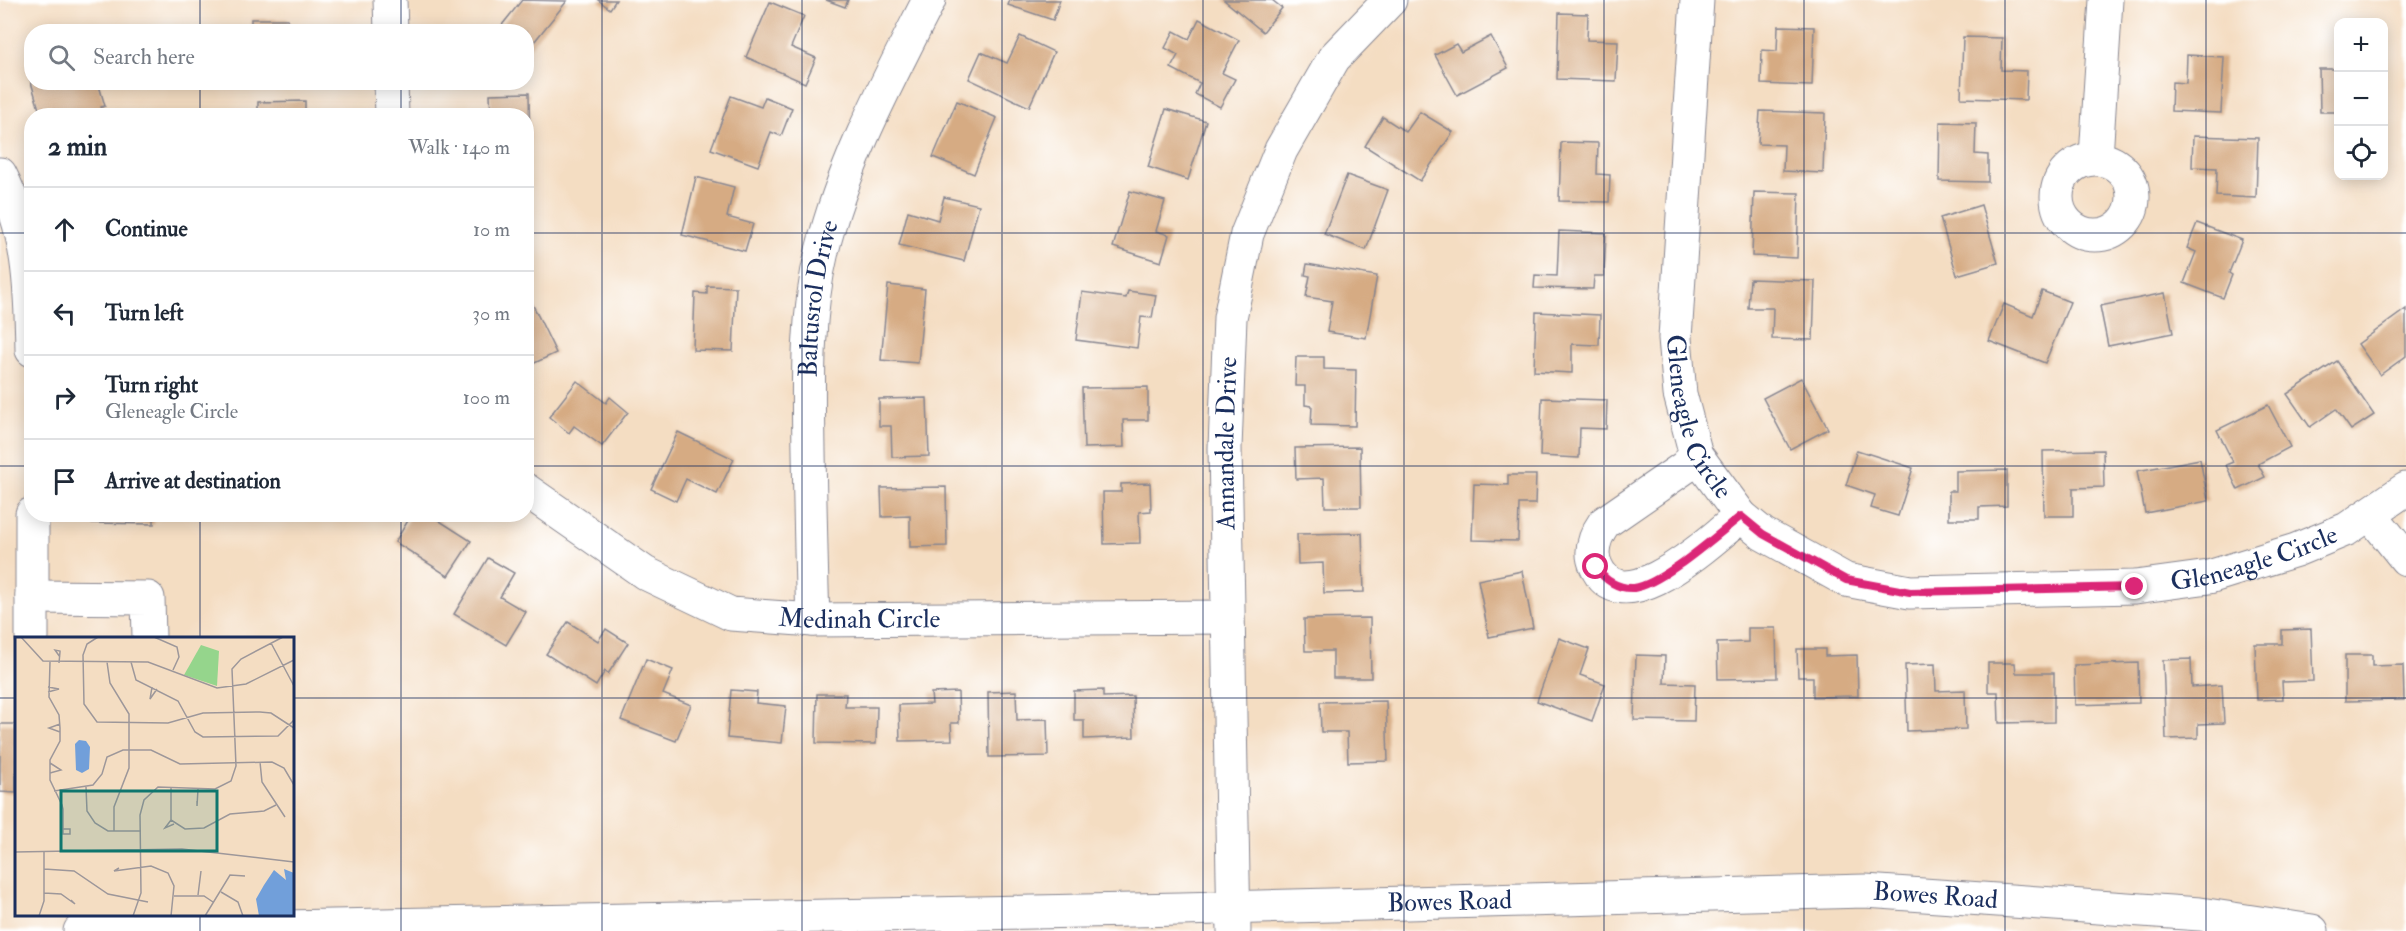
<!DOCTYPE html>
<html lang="en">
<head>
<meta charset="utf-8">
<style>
	body { margin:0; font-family:"IM FELL Double Pica",serif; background:#f2f2f3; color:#1f2937 }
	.controls { position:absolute; right:18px; top:18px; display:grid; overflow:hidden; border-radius:12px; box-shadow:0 3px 15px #0003 }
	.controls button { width:54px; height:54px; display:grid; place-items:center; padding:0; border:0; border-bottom:2px solid #e0e1e3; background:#fff; color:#1f2937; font:30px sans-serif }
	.stop { position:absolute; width:18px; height:18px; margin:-14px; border:4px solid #db2777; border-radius:50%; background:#fff }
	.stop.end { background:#db2777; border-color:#fff; box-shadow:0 2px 6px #0008 }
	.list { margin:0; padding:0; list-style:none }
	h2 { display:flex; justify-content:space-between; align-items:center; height:78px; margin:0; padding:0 24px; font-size:26px }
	h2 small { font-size:20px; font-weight:400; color:#747a83 }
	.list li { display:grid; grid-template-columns:39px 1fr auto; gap:18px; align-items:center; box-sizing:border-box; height:84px; padding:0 24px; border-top:2px solid #e0e1e3 }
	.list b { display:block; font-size:22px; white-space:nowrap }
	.list p { margin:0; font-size:20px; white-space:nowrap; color:#747a83 }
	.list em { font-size:20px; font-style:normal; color:#747a83 }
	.icon { flex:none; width:33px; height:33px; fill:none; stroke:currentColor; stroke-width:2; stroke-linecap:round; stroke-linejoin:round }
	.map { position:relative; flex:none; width:2406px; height:931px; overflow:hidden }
	.search { position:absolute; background:#fff; box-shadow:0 3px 15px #0003; left:24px; top:24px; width:510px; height:66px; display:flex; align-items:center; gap:15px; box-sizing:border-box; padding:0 21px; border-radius:24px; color:#747a83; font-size:22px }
	.panel { position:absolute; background:#fff; box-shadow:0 3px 15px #0003; left:24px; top:108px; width:510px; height:414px; border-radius:24px }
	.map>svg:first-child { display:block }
</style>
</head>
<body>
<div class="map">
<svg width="2406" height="931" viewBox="0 0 2406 931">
	<rect width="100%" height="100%" fill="#fff"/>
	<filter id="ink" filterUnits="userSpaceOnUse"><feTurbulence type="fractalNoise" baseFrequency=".0167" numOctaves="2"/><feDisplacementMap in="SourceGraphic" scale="12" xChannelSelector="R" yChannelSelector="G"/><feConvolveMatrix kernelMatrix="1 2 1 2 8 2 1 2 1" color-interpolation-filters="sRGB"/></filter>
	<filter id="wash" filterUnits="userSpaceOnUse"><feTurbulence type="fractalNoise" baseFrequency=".008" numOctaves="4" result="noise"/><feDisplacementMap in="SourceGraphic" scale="24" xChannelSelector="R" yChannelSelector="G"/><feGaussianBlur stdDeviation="1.35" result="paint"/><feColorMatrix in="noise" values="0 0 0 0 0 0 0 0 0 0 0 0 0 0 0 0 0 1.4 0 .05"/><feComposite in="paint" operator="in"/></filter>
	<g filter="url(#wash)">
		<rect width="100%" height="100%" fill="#f4ddc2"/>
		<g id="blocks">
			<g fill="#d6ab83">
				<path d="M 522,0 L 567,1 L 530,47 L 526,45 L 526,32 L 510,32 L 502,25 Z"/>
				<path d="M 598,0 L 616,0 L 610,9 Z"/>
				<path d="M 826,0 L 848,0 L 845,7 Z"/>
				<path d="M 1010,0 L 1060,0 L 1053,20 L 1008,5 Z"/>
				<path d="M 1224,0 L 1272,0 L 1282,8 L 1263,32 Z"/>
				<path d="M 770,2 L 804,16 L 791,47 L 816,58 L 805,83 L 746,57 Z"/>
				<path d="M 1559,13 L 1588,14 L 1587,40 L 1618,41 L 1616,81 L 1557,79 Z"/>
				<rect x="251" y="19" width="37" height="13"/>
				<path d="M 1199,19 L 1239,40 L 1222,73 L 1235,79 L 1220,107 L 1195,94 L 1200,83 L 1171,68 L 1178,55 L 1165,48 L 1174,31 L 1189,39 Z"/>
				<path d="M 1778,26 L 1814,27 L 1812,86 L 1761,84 L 1762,50 L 1777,51 Z"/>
				<path d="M 1020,36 L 1054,52 L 1029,107 L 969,79 L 981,52 L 1007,63 Z"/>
				<path d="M 1491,36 L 1508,68 L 1457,95 L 1435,55 L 1456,44 L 1461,52 Z"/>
				<path d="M 1963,37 L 2002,38 L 2001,70 L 2027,71 L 2026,100 L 1961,98 Z"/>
				<path d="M 2187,55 L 2224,57 L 2221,113 L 2171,111 L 2172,82 L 2186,83 Z"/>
				<path d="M 32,64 L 32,82 L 98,82 L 105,106 L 101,107 L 104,116 L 41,116 L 26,65 Z"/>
				<path d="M 2319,69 L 2338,69 L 2338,112 L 2320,112 Z"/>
				<path d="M 529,93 L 530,153 L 526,153 L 526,116 L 491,116 L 490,94 Z"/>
				<path d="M 731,96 L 761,107 L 765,97 L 792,108 L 781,136 L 771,132 L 758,166 L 711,149 Z"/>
				<path d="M 305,101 L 305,116 L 258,116 L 258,102 Z"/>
				<path d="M 957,101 L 997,118 L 974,174 L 933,157 Z"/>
				<path d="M 1166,109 L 1206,121 L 1188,180 L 1148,167 Z"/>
				<path d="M 1760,111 L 1825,113 L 1823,173 L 1783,171 L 1784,145 L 1758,144 Z"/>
				<path d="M 1420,112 L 1453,132 L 1420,181 L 1365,146 L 1383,117 L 1406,132 Z"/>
				<path d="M 1940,122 L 1976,123 L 1975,154 L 1988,155 L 1988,182 L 1939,181 Z"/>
				<path d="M 2193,136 L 2258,138 L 2256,198 L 2216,196 L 2217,168 L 2192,167 Z"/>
				<path d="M 1561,142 L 1598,143 L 1597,174 L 1610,175 L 1609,202 L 1559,201 Z"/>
				<path d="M 1347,175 L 1388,190 L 1366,250 L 1324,234 Z"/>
				<path d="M 696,177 L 734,187 L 727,217 L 753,224 L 745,251 L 682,235 Z"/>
				<path d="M 1130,191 L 1165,201 L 1156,231 L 1169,235 L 1161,262 L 1113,247 Z"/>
				<path d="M 1754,192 L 1799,193 L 1797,258 L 1752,256 Z"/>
				<path d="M 944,197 L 979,205 L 964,261 L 899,245 L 908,211 L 938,220 Z"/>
				<path d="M 1981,205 L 1998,263 L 1957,275 L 1940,218 Z"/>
				<path d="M 2197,223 L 2242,240 L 2229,273 L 2232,275 L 2223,298 L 2184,283 L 2196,252 L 2187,248 Z"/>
				<path d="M 1559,231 L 1606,233 L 1604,276 L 1594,276 L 1593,289 L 1534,288 L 1535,275 L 1557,276 Z"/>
				<path d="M 1307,264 L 1377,276 L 1366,338 L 1327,332 L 1332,301 L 1306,297 L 1310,276 L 1305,275 Z"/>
				<path d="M 1750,279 L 1815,281 L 1813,340 L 1772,339 L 1773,308 L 1748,308 Z"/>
				<path d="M 888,285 L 925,289 L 918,363 L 881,360 Z"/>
				<path d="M 707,286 L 736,287 L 733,351 L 693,350 L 695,293 L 707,294 Z"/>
				<path d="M 1128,291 L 1156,295 L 1152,318 L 1141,317 L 1137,348 L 1076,340 L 1082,292 L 1126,298 Z"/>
				<path d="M 2042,291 L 2070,302 L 2045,363 L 1989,341 L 2004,304 L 2033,316 Z"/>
				<path d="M 2165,293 L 2173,333 L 2108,346 L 2100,306 Z"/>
				<path d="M 530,299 L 556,353 L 526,367 L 526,301 Z"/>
				<path d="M 2406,309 L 2406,356 L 2380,375 L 2358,344 Z"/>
				<path d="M 1536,312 L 1600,315 L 1599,345 L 1572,344 L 1572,373 L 1534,371 Z"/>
				<path d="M 1296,357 L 1324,357 L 1324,369 L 1356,370 L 1355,426 L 1311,425 L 1312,406 L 1305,405 L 1305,386 L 1295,386 Z"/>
				<path d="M 2337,361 L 2374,415 L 2351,430 L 2336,409 L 2310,427 L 2287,394 Z"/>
				<path d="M 1801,378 L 1828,429 L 1790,449 L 1763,398 Z"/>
				<path d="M 577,381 L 606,403 L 610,397 L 628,412 L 602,446 L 574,426 L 569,433 L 549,417 Z"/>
				<path d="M 1148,387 L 1148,420 L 1123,420 L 1124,447 L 1084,448 L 1082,388 Z"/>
				<path d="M 927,398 L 929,456 L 892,457 L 891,426 L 879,426 L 879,399 Z"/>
				<path d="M 1542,398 L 1607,400 L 1606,429 L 1580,428 L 1579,458 L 1540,456 Z"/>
				<path d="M 2268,405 L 2290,447 L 2258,464 L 2265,477 L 2238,490 L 2226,465 L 2233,462 L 2217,430 Z"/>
				<path d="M 678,432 L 734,459 L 717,494 L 686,479 L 676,501 L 651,489 Z"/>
				<path d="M 1360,447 L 1361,507 L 1325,507 L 1324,478 L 1296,479 L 1295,448 Z"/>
				<path d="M 1857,450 L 1913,468 L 1898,516 L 1871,508 L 1875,495 L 1846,485 Z"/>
				<path d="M 2103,450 L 2104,487 L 2073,488 L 2073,516 L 2044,516 L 2043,451 Z"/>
				<path d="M 2200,459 L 2208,501 L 2145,513 L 2137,471 Z"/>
				<path d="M 2007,470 L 2007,506 L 1979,507 L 1979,519 L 1949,519 L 1949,491 L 1956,491 L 1956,471 Z"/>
				<path d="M 1508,475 L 1536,475 L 1535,504 L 1519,504 L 1518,541 L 1472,540 L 1474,484 L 1508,485 Z"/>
				<path d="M 1150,483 L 1151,511 L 1139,512 L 1140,543 L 1104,544 L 1103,492 L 1121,492 L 1121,484 Z"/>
				<path d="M 946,487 L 947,546 L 910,547 L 910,516 L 882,517 L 881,488 Z"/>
				<path d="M 92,514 L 154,514 L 154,524 L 92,523 Z"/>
				<path d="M 412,514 L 429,514 L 471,541 L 448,576 L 395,542 Z"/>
				<path d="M 1362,533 L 1364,592 L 1324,593 L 1323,563 L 1298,564 L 1297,534 Z"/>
				<path d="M 488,558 L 514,573 L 500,597 L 526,612 L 506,645 L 454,614 Z"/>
				<path d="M 1522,571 L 1533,628 L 1489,637 L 1478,580 Z"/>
				<path d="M 1370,618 L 1371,678 L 1333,678 L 1333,651 L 1305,651 L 1304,619 Z"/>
				<path d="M 568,622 L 598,641 L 606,629 L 628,643 L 608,674 L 605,671 L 596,686 L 546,654 Z"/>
				<path d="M 1748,628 L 1776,628 L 1777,678 L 1718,679 L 1717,643 L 1748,642 Z"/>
				<path d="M 2311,629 L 2313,681 L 2282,682 L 2283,699 L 2257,700 L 2255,644 L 2282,644 L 2282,630 Z"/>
				<path d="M 1559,638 L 1589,649 L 1580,675 L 1605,684 L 1592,721 L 1537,701 Z"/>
				<path d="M 1797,649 L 1825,649 L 1825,656 L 1857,655 L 1858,696 L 1813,697 L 1813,677 L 1798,677 Z"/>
				<path d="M 1636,655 L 1665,656 L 1664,683 L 1695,684 L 1694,721 L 1634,720 Z"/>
				<path d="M 2345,655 L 2372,655 L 2372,666 L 2403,665 L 2404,700 L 2345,701 Z"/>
				<path d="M 646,659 L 673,670 L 663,694 L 691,705 L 676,741 L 621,720 Z"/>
				<path d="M 2191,659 L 2192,687 L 2222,685 L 2224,723 L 2198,724 L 2198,738 L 2166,739 L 2163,660 Z"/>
				<path d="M 1988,663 L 2015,663 L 2016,673 L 2054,673 L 2054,722 L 1999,723 L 1998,692 L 1988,692 Z"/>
				<path d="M 2138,663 L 2139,703 L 2075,705 L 2074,665 Z"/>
				<path d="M 1935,664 L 1936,691 L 1965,690 L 1966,729 L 1907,731 L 1905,665 Z"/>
				<path d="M 731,690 L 757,692 L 756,703 L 786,706 L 782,743 L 727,738 Z"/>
				<path d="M 1103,690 L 1103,697 L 1133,696 L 1134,737 L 1084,739 L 1084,720 L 1074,720 L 1074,691 Z"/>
				<path d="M 1016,691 L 1017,720 L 1047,719 L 1048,756 L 989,757 L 988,692 Z"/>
				<path d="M 958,692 L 959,723 L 951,723 L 952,740 L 900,741 L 899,705 L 932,704 L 931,693 Z"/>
				<path d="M 817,694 L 846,694 L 845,707 L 877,707 L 876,744 L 816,743 Z"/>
				<path d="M 1386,701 L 1388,761 L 1348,762 L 1347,732 L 1321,732 L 1320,702 Z"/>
				<path d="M 0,724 L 16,724 L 16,793 L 0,792 Z"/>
			</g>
		</g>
	</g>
	<g filter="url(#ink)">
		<use href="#blocks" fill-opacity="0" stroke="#888690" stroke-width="1.5"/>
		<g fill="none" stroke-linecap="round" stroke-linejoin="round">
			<g stroke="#888690" stroke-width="35">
				<g id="minor">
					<path d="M 390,0 L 391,32"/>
					<path id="s1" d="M 1697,0 L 1675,338 L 1680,394 L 1696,455 L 1741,516 L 1763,534 L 1846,580 L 1910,592 L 2135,587 L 2209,577 L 2296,550 L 2347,529 L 2406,489"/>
					<path d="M 391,82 L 392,116"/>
					<path d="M 2096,157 L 2106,0"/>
					<circle cx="2095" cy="197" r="38"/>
					<path d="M 0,174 C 29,231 31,288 32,350"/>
					<path d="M 1696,455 L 1685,467 L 1604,523 C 1595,536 1589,551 1596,566 C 1622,627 1714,537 1741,516"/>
					<path id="s2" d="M 526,490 L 645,573 L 731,614 L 813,620 L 1227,617"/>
					<path d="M 32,514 L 32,638"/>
					<path d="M 2371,515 L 2406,559"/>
					<path d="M 32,597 L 148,598 L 149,638"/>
					<path id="s3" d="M 813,620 C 811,563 810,507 809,451 C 808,384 806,317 822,251 C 844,162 888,81 929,0"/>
					<path id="s4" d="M 1234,931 L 1225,448 L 1230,318 L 1247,234 L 1281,150 L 1334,58 L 1390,0"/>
				</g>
			</g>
			<g stroke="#888690" stroke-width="35">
				<g id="major">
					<path id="s5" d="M 80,931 L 1181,909 L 1865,891 L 2200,914 L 2312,931"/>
				</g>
			</g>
			<use href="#minor" stroke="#fff" stroke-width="33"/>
			<use href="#major" stroke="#fff" stroke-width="33"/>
		</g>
	</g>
	<g fill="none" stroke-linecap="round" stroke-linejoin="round" filter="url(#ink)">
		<path stroke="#db2777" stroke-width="8" d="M 1596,567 C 1604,580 1618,589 1634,588 C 1661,585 1718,534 1741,516 L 1763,534 L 1846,580 L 1910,592 L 2135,587"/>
	</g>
	<path fill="none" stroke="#1b2f5e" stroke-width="1.5" stroke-opacity="0.55" d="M 200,0 L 200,32M 401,0 L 401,32M 602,0 L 602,931M 802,0 L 802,931M 1002,0 L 1002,931M 1203,0 L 1203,931M 1404,0 L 1404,931M 1604,0 L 1604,931M 1804,0 L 1804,931M 2005,0 L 2005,931M 2206,0 L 2206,931M 200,82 L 200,116M 401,82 L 401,116M 0,233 L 32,233M 526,233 L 2406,233M 0,466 L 32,466M 526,466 L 2406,466M 200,514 L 200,638M 401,514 L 401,931M 0,698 L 16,698M 292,698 L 2406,698M 200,914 L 200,931"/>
	<g text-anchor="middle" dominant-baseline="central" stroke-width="4.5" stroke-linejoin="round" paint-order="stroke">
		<g font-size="26" fill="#1b2f5e" stroke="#fff">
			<text stroke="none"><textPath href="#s3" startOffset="322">Baltusrol Drive</textPath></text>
			<text stroke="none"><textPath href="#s1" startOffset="422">Gleneagle Circle</textPath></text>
			<text stroke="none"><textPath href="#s4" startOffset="488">Annandale Drive</textPath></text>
			<text stroke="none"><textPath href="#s1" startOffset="1070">Gleneagle Circle</textPath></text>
			<text stroke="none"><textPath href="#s2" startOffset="369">Medinah Circle</textPath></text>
			<text stroke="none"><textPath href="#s5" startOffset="1856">Bowes Road</textPath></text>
			<text stroke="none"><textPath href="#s5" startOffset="1370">Bowes Road</textPath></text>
		</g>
	</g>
	<g transform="translate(15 637)">
		<rect width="279" height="279" fill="#f4ddc2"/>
		<path d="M 186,8 L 204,14 L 202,49 L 169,38 Z" fill="#95d58c"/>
		<path d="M 64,103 L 71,104 L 75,110 L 74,132 L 67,136 L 61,133 L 60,107 ZM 269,232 L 279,236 L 279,279 L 244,279 L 241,262 L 249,248 L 259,233 L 271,243 Z" fill="#719fda"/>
		<path fill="none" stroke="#9d979a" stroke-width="1.5" d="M 6,0 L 28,24 L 133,25 L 202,51 L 231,47 L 279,23M 83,0 L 72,7 L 68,18 L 69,67 L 82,85 L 153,86 L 188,76 L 245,75 L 256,76 L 279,91M 139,0 L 162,10 L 164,20 L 158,33M 256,6 L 279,49M 35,25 L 34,60 L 44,78 L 45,91 L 45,104 L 35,123 L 35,143 L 47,168 L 48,172 L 48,197 L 55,197 L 55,192 L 48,192M 92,25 L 95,46 L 114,77 L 114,131 L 99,170 L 99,194M 116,25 L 121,43 L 163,64 L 180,95 L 188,100 L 263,99 L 279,83M 44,26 L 45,15 L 45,14 L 40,13 L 45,20M 33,50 L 44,52 L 33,55M 137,50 L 135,62 L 142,52M 45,87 L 34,91 L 45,95M 245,125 L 247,145 L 270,180M 35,136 L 46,133 L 35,126M 71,150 L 72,174 L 80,186 L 93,194 L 126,194M 156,150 L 156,183 L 170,192 L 189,191 L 215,177 L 249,174 L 261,168M 39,154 L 78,148 L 87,137 L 92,120 L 108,113 L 136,113 L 165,127 L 257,125 L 269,131 L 279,148M 182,164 L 182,169 L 183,152M 156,183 L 150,191 L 159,187M 0,215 L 167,212 L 279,225M 104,231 L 99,234 L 136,229 L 153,236 L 159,249 L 156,279M 29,232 L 59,234 L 93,257 L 133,265M 206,255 L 223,265 L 228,279M 29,256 L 46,257 L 60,267 L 56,263M 183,258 L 186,234M 159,259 L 189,259 L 198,265M 24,279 L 29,264 L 29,215M 118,279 L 126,256 L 125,178 L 129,163 L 143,150 L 200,152 L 216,144 L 221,129 L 217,32 L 226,22 L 268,0M 190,279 L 215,238 L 230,239"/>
		<path fill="#0f766e" fill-opacity="0.15" stroke="#0f766e" stroke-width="3" d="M 46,154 L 202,154 L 202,214 L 46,214 Z"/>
		<rect width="279" height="279" fill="none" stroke="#1b2f5e" stroke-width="3"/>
	</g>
</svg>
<div class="controls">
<button>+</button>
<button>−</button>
<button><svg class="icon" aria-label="locate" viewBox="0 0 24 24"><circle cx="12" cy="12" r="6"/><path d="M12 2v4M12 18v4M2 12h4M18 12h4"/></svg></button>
</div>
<div class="stop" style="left:1596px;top:567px"></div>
<div class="stop end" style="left:2135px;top:587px"></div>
<div class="search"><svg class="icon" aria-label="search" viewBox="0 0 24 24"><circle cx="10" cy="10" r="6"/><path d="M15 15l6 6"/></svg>Search here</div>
<section class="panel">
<h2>2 min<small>Walk · 140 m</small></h2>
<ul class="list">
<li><svg class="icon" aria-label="ahead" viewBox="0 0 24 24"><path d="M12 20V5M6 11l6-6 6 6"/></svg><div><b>Continue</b></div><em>10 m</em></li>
<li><svg class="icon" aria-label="left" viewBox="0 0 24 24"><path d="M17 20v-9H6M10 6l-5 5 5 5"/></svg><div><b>Turn left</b></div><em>30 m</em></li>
<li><svg class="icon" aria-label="right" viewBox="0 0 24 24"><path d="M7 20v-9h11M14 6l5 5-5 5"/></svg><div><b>Turn right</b><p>Gleneagle Circle</p></div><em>100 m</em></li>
<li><svg class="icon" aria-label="arrive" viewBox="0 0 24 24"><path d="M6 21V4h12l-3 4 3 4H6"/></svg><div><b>Arrive at destination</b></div></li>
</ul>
</section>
</div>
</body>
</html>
